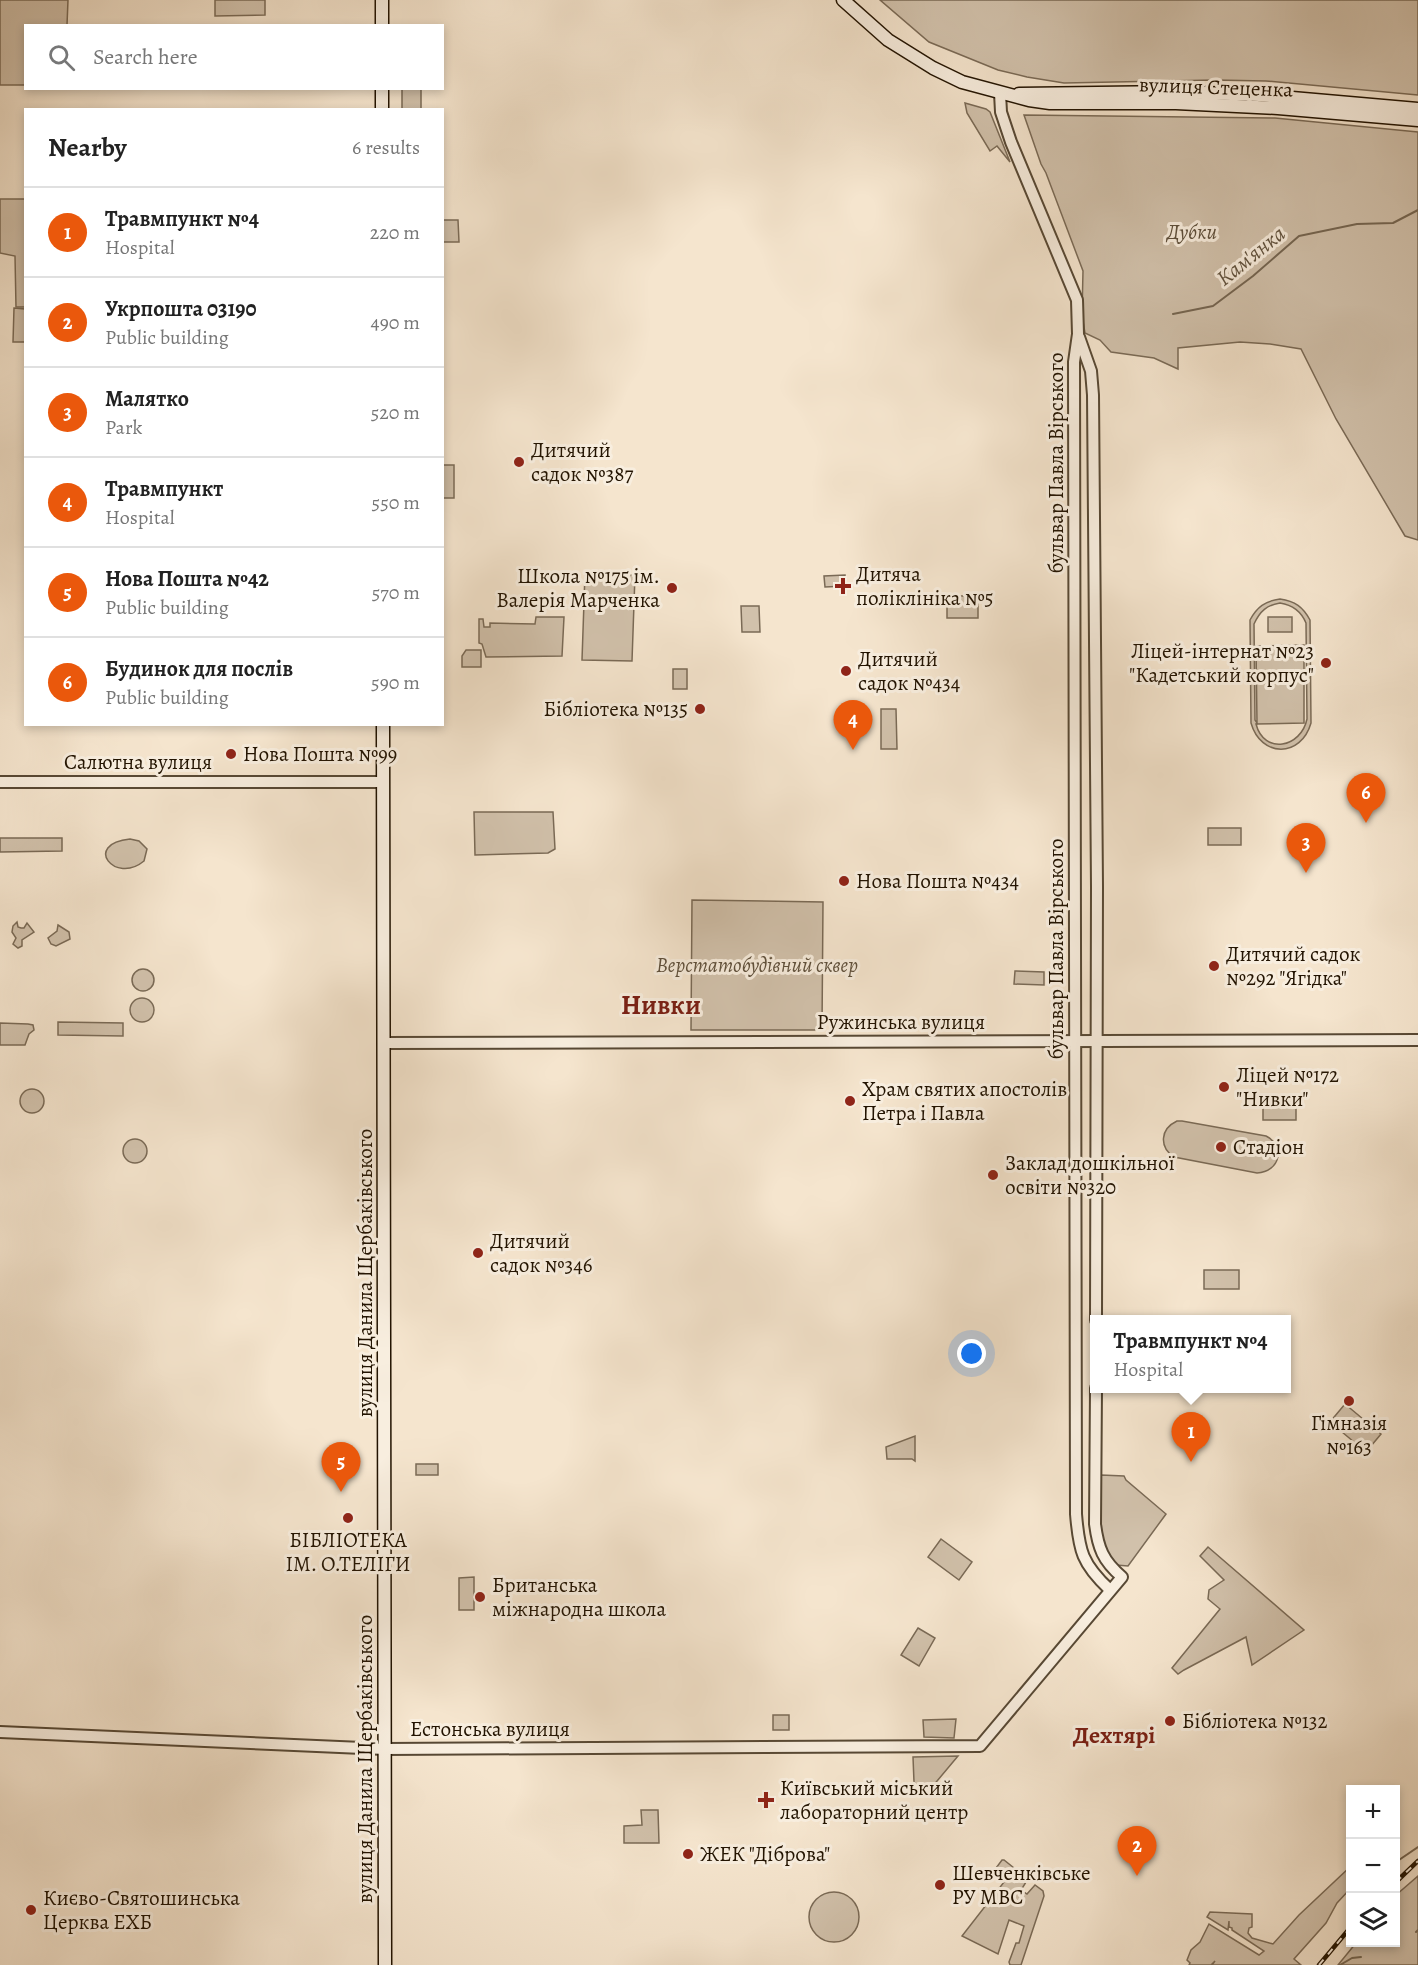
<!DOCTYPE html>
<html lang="en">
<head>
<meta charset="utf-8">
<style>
	body { margin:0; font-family:Alegreya,serif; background:#f6f6f6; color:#222 }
	.controls { position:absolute; right:18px; bottom:18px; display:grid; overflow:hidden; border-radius:0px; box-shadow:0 3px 9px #0003 }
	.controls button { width:54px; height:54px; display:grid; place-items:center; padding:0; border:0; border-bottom:2px solid #e0e0e0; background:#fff; color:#222; font:30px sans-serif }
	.you { position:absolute; left:972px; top:1354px; width:21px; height:21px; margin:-15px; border:4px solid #fff; border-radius:50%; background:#1a73e8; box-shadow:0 0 0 9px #1a73e833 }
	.badge { display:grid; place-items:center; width:39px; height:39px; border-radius:50%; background:#ea580c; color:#fff; font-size:20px; font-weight:700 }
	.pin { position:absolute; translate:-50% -50px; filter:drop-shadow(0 2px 3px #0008) }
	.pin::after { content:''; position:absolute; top:32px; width:21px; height:18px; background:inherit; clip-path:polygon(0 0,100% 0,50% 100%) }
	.popup { position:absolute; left:1090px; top:1315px; width:201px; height:78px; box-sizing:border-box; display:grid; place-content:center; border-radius:0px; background:#fff; filter:drop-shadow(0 2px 4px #0005); font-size:20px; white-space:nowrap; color:#767676 }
	.popup b { font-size:22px; color:#222 }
	.popup::after { content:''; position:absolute; left:50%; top:100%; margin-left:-12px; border:12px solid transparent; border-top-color:#fff }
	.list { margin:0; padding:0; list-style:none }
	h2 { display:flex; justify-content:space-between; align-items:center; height:78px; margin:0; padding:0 24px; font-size:26px }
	h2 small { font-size:20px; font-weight:400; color:#767676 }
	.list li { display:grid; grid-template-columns:39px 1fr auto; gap:18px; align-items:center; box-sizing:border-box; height:90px; padding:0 24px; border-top:2px solid #e0e0e0 }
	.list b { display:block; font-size:22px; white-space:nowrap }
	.list p { margin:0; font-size:20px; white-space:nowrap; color:#767676 }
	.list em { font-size:20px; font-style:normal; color:#767676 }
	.icon { flex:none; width:33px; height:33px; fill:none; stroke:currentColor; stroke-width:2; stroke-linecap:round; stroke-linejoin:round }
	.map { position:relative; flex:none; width:1418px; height:1965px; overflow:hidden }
	.search { position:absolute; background:#fff; box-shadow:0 3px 9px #0003; left:24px; top:24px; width:420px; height:66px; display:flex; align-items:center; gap:15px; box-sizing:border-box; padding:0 21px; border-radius:0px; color:#767676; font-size:22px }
	.panel { position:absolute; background:#fff; box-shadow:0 3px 9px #0003; left:24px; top:108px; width:420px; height:618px; border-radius:0px }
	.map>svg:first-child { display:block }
</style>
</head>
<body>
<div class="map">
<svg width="1418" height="1965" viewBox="0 0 1418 1965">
	<rect width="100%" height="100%" fill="#f5e5ce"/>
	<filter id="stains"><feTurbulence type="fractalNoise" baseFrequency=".00333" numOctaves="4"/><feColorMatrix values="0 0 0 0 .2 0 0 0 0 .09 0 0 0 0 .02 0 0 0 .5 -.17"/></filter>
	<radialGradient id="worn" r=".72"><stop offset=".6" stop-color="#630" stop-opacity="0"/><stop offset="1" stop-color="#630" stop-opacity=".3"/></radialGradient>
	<g fill="#d1c1ab" stroke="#7a6a56" stroke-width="1.5" fill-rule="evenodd">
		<path d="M 0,0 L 68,0 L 67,25 L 26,26 L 25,85 L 0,85 Z"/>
		<path d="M 215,0 L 265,0 L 265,15 L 215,16 Z"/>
		<path d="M 880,0 L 1418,0 L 1418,95 L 1266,81 L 1215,80 L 1064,83 L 1027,77 L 998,70 L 929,42 Z"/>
		<rect x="402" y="89" width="19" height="20"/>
		<path d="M 965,103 L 986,109 L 990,112 L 1010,162 L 997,146 L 990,151 L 967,113 Z"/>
		<path d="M 1024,115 L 1275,118 L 1418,132 L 1418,540 L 1405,536 L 1336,419 L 1301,349 L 1270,344 L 1240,342 L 1178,348 L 1178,369 L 1154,358 L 1111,352 L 1100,340 L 1085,333 L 1082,315 L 1083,271 L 1046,173 L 1041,164 Z"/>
		<path d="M 0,199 L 25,199 L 25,307 L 16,307 L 15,256 L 0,253 Z"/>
		<path d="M 442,220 L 458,220 L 459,242 L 443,242 Z"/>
		<path d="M 14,308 L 25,309 L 25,342 L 13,342 Z"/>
		<rect x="443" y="465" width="11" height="33"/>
		<path d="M 585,573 L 635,575 L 632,661 L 582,660 Z"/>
		<path d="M 845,575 L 845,586 L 825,587 L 824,576 Z"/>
		<rect x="947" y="596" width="31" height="22"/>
		<path d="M 1280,599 C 1295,601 1303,607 1310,620 L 1311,723 C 1301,758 1261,758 1251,723 L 1250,620 C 1257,607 1265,601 1280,599 ZM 1280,603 C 1293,605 1301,611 1306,623 L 1307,719 C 1301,748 1264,755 1256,724 L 1304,723 L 1304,645 L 1256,646 L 1257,723 L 1255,720 L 1254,624 C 1260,611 1267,605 1280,603 Z"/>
		<path d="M 741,606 L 759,606 L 760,632 L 742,632 Z"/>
		<path d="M 536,617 L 564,617 L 562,656 L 486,657 L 482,644 L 479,643 L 479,619 L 483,619 L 484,627 L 490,627 L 490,623 L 535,624 Z"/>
		<rect x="1268" y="617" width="24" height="15"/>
		<path d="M 466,650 L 481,650 L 481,667 L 462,667 L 462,656 Z"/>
		<rect x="673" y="669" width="14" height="20"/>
		<path d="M 881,709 L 896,709 L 897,749 L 881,749 Z"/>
		<path d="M 474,812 L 553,812 L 555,849 L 548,853 L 475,855 Z"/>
		<rect x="1208" y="828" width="33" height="17"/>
		<path d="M 0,838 L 62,838 L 62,851 L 0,852 Z"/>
		<path d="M 130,839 L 139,841 L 147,849 L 144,861 C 115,885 82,844 130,839 Z"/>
		<path d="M 692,900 L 823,902 L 822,1030 L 691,1030 Z"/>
		<path d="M 17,922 L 18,927 L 21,928 L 24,928 L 27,923 L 34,932 L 22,940 L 22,946 L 18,948 L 13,944 L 16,938 L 12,932 L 13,926 Z"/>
		<path d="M 58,925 L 69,932 L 70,939 L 56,946 L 51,944 L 48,938 L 57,931 Z"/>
		<circle cx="143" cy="980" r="11"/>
		<path d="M 1015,971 L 1044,972 L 1044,985 L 1014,984 Z"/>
		<circle cx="142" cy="1010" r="12"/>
		<path d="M 58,1022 L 123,1023 L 123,1036 L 58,1035 Z"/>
		<path d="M 0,1023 L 28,1024 L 33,1025 L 34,1030 L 29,1034 L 25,1045 L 0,1045 Z"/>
		<circle cx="32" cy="1101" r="12"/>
		<path d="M 1296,1101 L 1296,1120 L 1263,1120 L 1263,1102 Z"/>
		<path d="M 1177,1121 L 1182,1121 L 1266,1136 C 1286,1146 1280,1172 1257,1173 L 1174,1157 C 1159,1147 1160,1129 1177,1121 Z"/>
		<circle cx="135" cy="1151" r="12"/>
		<rect x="1204" y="1270" width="35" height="19"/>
		<path d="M 1345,1404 L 1381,1434 L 1366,1452 L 1330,1422 Z"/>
		<path d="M 915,1436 L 915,1461 L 912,1459 L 887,1459 L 886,1447 Z"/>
		<rect x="416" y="1464" width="22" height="11"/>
		<path d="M 1101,1475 L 1124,1476 L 1126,1480 L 1166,1514 L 1128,1566 L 1116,1565 L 1102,1545 L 1100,1526 Z"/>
		<path d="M 941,1539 L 972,1562 L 959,1580 L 928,1557 Z"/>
		<path d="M 1208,1547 L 1304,1630 L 1252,1665 L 1246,1637 L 1184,1670 L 1178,1674 L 1172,1668 L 1220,1609 L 1208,1599 L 1209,1590 L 1224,1580 L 1200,1556 Z"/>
		<path d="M 474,1577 L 474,1610 L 459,1610 L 459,1578 Z"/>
		<path d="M 918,1628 L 935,1638 L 919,1666 L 901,1655 Z"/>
		<rect x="773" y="1715" width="16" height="15"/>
		<path d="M 956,1719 L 954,1738 L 924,1737 L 923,1720 Z"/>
		<path d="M 958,1756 L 927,1793 L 914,1782 L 913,1757 Z"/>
		<path d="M 641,1810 L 658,1810 L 659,1843 L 624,1843 L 624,1826 L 642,1825 Z"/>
		<path d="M 1002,1860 L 1004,1860 L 1028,1879 L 1021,1890 L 1027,1894 L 1035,1885 L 1043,1891 L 1044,1896 L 1021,1965 L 1010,1965 L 1009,1962 L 1016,1943 L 1019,1943 L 1024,1926 L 1009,1920 L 998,1954 L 962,1936 L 1008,1877 L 996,1868 Z"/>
		<path d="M 1350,1867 L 1350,1889 L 1337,1903 L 1326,1923 L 1294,1959 L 1301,1965 L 1212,1965 L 1215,1961 L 1211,1965 L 1189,1965 L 1190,1963 L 1187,1960 L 1191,1950 L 1200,1942 L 1209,1924 L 1259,1955 L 1264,1951 L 1232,1930 L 1232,1928 L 1229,1927 L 1229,1921 L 1228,1930 L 1207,1917 L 1210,1912 L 1252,1914 L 1252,1927 L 1249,1928 L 1248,1933 L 1252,1938 L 1273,1944 L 1299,1915 Z"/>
		<path d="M 1418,1876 L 1418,1965 L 1338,1965 L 1356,1943 L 1396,1942 L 1396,1895 Z"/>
		<circle cx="834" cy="1917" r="25"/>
	</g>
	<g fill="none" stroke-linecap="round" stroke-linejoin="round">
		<g stroke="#756652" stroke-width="2">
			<path d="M 1173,314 L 1213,306 L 1253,276 L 1299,236 L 1357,224 L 1393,223 L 1418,210"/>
			<path d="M 1396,1862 L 1418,1847"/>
			<path d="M 1349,1908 L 1350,1906"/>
			<path d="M 1416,1932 L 1418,1930"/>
			<path d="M 1340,1965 L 1352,1958 L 1361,1957"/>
		</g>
		<g stroke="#574834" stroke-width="14">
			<g id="tertiary">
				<path d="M 1000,93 L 1001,112 L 1011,142 L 1077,300 L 1078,334 L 1074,362 L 1076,1514 C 1079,1551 1082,1564 1110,1590"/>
				<path d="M 1079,337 L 1091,371 L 1093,395 L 1097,887 L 1096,1320"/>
				<path d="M 0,782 L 383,782"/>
				<path d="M 383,1043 L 1418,1040"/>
				<path d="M 0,1732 L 385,1749 L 980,1746 L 1122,1577 C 1103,1561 1098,1548 1095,1524 L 1096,1388"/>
			</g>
		</g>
		<g stroke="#221301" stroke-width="15">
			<g id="secondary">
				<path d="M 382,0 L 382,26"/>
				<path d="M 843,0 L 888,40 L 933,68 L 962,82 L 1029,100 L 1050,103 L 1176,103 L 1278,108 L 1418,120"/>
				<path d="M 382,88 L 382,110"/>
				<path d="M 1019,94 L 1176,92 L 1259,95 L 1418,109"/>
				<path d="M 383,724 L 385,1965"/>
			</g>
		</g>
		<use href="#tertiary" stroke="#f8eedf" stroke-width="10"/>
		<use href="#secondary" stroke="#f8eedf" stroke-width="12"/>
		<g stroke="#221301" stroke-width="4.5">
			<g id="rail">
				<path d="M 1396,1882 L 1418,1861"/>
				<path d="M 1319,1965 L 1350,1928"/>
			</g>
		</g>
		<use href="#rail" stroke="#f8eedf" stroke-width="2" stroke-dasharray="7" stroke-linecap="butt"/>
	</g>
	<g fill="#8f2418" stroke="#f8eedf" stroke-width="2">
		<circle cx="519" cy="462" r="6"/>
		<path d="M840 577h6v6h6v6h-6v6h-6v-6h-6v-6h6z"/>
		<circle cx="672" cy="588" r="6"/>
		<circle cx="1326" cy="663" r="6"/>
		<circle cx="846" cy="671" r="6"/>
		<circle cx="700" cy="709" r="6"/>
		<circle cx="231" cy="754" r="6"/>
		<circle cx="844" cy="881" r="6"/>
		<circle cx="1214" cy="966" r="6"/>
		<circle cx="1224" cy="1087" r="6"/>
		<circle cx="850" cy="1101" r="6"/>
		<circle cx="1221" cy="1147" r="6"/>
		<circle cx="993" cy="1175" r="6"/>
		<circle cx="478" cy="1253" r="6"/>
		<circle cx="1349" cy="1401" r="6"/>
		<circle cx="348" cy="1518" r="6"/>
		<circle cx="480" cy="1597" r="6"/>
		<circle cx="1170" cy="1721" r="6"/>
		<path d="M763 1791h6v6h6v6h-6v6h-6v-6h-6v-6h6z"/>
		<circle cx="688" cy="1854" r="6"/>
		<circle cx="940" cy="1885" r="6"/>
		<circle cx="31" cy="1910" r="6"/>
	</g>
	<g text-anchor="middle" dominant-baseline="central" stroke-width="6" stroke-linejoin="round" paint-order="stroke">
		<g font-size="21" fill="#221301" stroke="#f8eedf">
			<text transform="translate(1216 87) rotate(2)">вулиця Стеценка</text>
			<text transform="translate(1056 463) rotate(-90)">бульвар Павла Вірського</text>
			<text x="138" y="762">Салютна вулиця</text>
			<text transform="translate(1056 949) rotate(-90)">бульвар Павла Вірського</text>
			<text x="901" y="1022">Ружинська вулиця</text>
			<text transform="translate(365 1273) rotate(-90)">вулиця Данила Щербаківського</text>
			<text x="490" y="1729">Естонська вулиця</text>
			<text transform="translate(365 1759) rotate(-90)">вулиця Данила Щербаківського</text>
		</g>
		<g font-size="21" font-style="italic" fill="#5f503c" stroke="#f8eedf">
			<text x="1192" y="232">Дубки</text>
			<text x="757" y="965">Верстатобудівний сквер</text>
		</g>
		<g font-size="21" fill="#221301" stroke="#f8eedf" text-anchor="start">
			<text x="531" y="450">Дитячий<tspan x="531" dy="24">садок №387</tspan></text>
			<text x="856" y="574">Дитяча<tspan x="856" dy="24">поліклініка №5</tspan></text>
			<text x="660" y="576" text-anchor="end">Школа №175 ім.<tspan x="660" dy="24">Валерія Марченка</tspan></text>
			<text x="1314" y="651" text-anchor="end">Ліцей-інтернат №23<tspan x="1314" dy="24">"Кадетський корпус"</tspan></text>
			<text x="858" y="659">Дитячий<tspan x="858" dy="24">садок №434</tspan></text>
			<text x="688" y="709" text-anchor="end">Бібліотека №135</text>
			<text x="243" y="754">Нова Пошта №99</text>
			<text x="856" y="881">Нова Пошта №434</text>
			<text x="1226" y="954">Дитячий садок<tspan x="1226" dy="24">№292 "Ягідка"</tspan></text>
			<text x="1236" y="1075">Ліцей №172<tspan x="1236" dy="24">"Нивки"</tspan></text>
			<text x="862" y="1089">Храм святих апостолів<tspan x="862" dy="24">Петра і Павла</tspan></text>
			<text x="1233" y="1147">Стадіон</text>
			<text x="1005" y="1163">Заклад дошкільної<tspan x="1005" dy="24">освіти №320</tspan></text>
			<text x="490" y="1241">Дитячий<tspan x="490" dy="24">садок №346</tspan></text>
			<text x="1349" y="1423" text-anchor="middle">Гімназія<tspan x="1349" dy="24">№163</tspan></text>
			<text x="348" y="1540" text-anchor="middle">БІБЛІОТЕКА<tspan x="348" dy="24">ІМ. О.ТЕЛІГИ</tspan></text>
			<text x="492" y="1585">Британська<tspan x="492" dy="24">міжнародна школа</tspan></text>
			<text x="1182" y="1721">Бібліотека №132</text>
			<text x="780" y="1788">Київський міський<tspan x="780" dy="24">лабораторний центр</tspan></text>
			<text x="700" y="1854">ЖЕК "Діброва"</text>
			<text x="952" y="1873">Шевченківське<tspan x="952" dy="24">РУ МВС</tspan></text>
			<text x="43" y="1898">Києво-Святошинська<tspan x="43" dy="24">Церква ЕХБ</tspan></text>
		</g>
		<g font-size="22" font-style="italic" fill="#61523e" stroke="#f8eedf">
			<text transform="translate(1251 256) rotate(-39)">Кам'янка</text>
		</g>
		<g font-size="24" font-weight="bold" fill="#7a1f14" stroke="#f8eedf">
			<text x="1114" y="1735">Дехтярі</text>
		</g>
		<g font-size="27" font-weight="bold" fill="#7a1f14" stroke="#f8eedf">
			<text x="661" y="1005">Нивки</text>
		</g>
	</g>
	<rect width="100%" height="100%" filter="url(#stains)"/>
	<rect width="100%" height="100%" fill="url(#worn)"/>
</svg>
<div class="controls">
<button>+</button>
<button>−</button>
<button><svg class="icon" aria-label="layers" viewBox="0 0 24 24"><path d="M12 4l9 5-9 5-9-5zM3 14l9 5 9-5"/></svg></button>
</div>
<div class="you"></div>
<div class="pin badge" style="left:1191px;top:1462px">1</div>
<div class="popup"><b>Травмпункт №4</b>Hospital</div>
<div class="pin badge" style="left:1137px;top:1876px">2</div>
<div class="pin badge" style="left:1306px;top:873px">3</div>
<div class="pin badge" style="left:853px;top:750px">4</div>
<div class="pin badge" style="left:341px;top:1492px">5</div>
<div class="pin badge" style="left:1366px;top:823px">6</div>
<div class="search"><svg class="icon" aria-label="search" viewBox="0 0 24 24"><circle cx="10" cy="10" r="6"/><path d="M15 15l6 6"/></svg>Search here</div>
<section class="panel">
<h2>Nearby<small>6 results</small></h2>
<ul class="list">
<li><span class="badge">1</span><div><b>Травмпункт №4</b><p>Hospital</p></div><em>220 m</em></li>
<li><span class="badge">2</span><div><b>Укрпошта 03190</b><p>Public building</p></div><em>490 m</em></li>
<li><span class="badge">3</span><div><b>Малятко</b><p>Park</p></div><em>520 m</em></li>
<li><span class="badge">4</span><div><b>Травмпункт</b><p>Hospital</p></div><em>550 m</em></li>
<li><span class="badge">5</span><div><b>Нова Пошта №42</b><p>Public building</p></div><em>570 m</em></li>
<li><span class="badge">6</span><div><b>Будинок для послів</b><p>Public building</p></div><em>590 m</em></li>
</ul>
</section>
</div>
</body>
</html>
